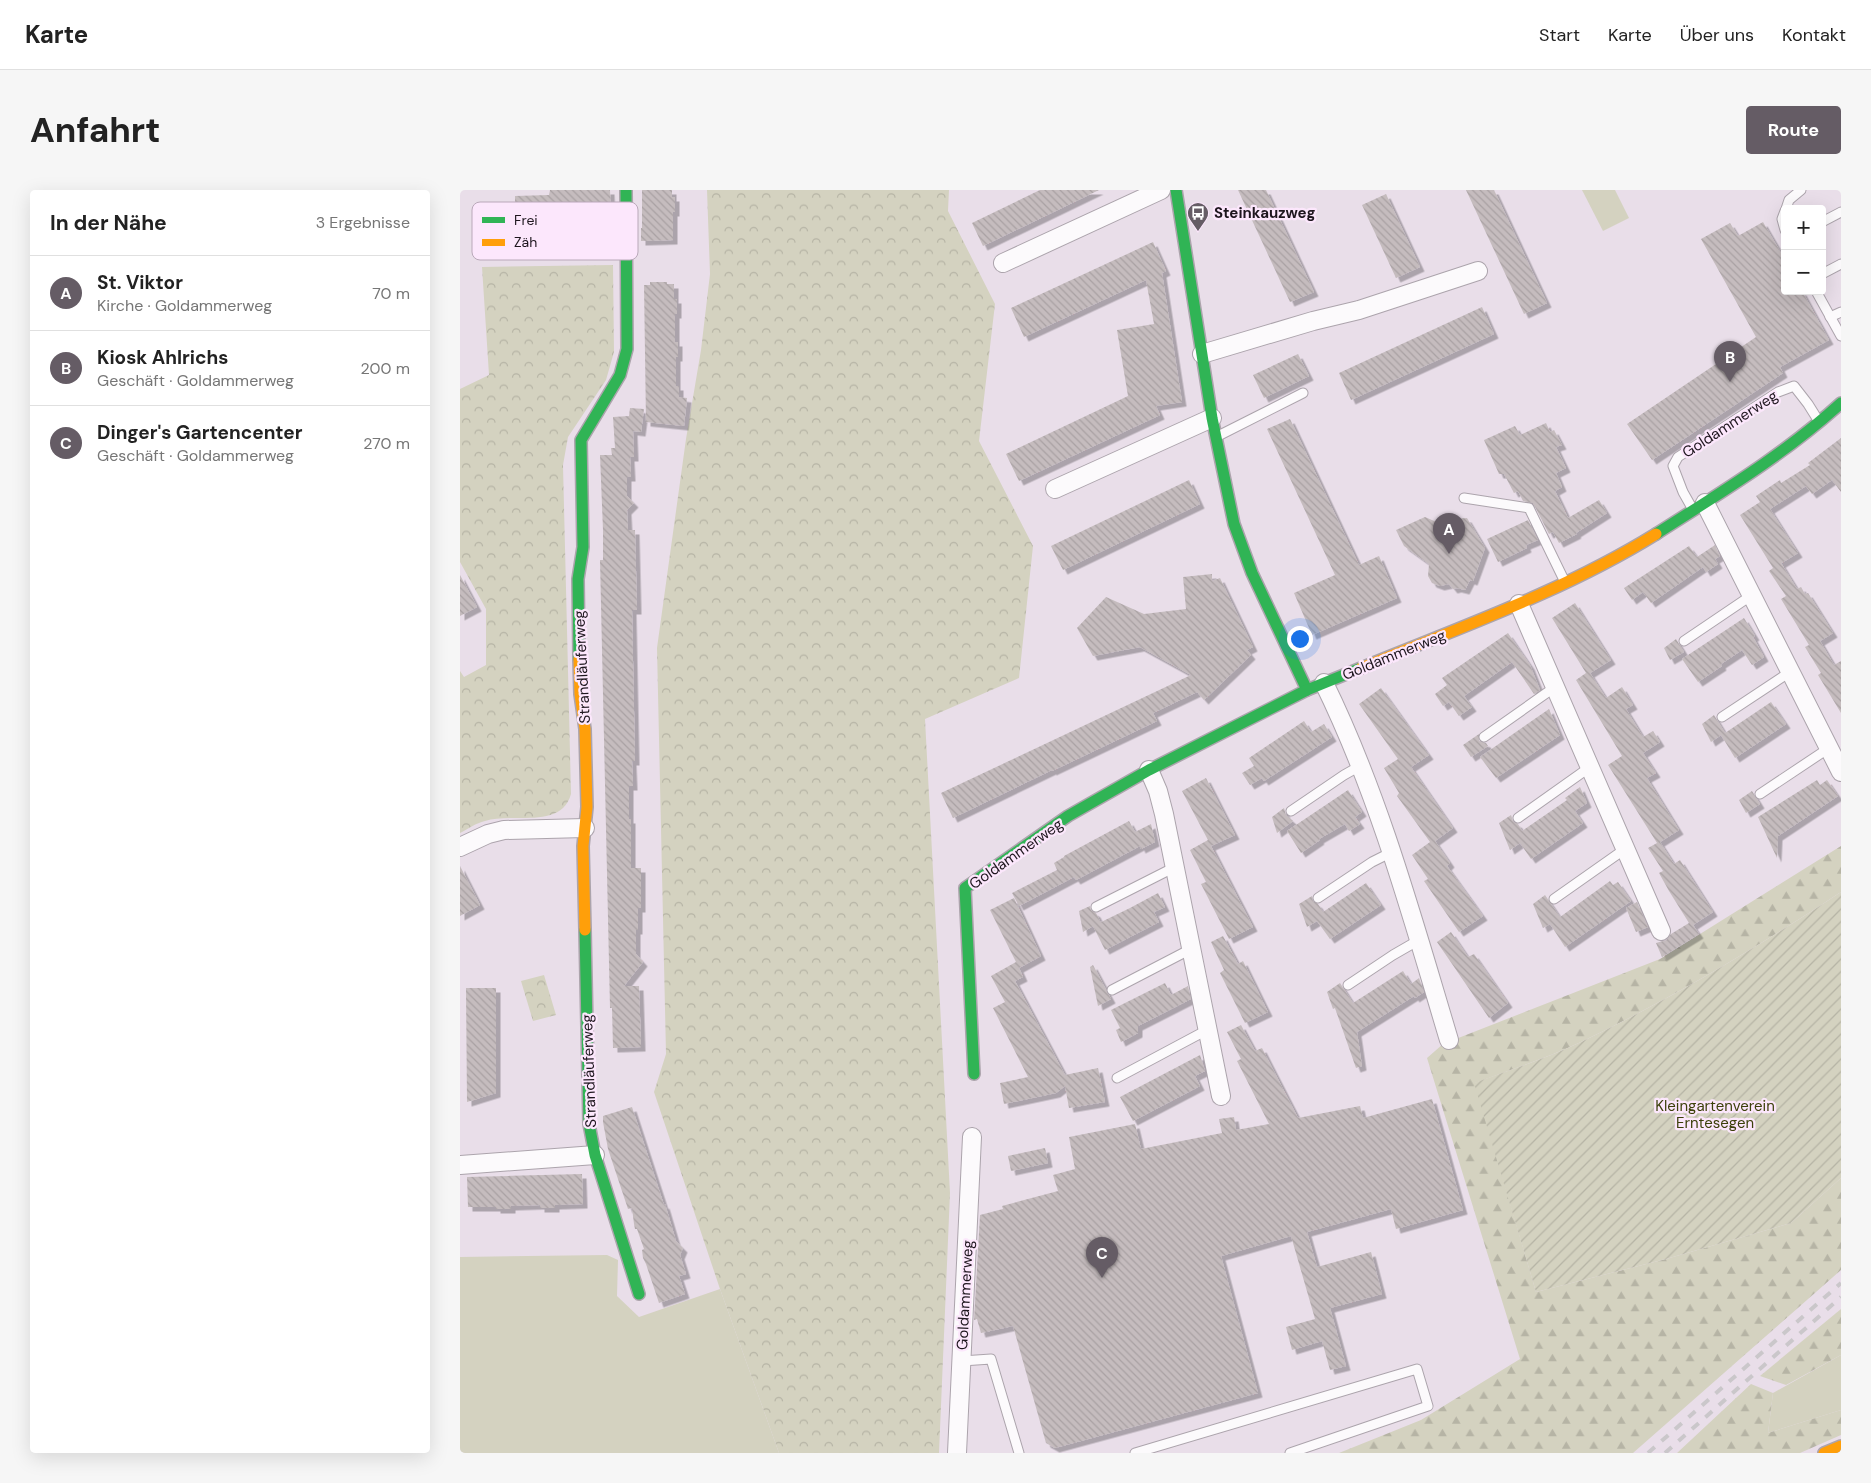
<!DOCTYPE html>
<html lang="de">
<head>
<meta charset="utf-8">
<style>
	body { margin:0; font-family:"DM Sans",sans-serif; background:#f6f6f6; color:#222 }
	.controls { position:absolute; right:15px; top:15px; display:grid; overflow:hidden; border-radius:5px; box-shadow:0 5px 20px #0002 }
	.controls button { width:45px; height:45px; display:grid; place-items:center; padding:0; border:0; border-bottom:1px solid #e0e0e0; background:#fff; color:#222; font:25px sans-serif }
	.you { position:absolute; left:839px; top:448px; width:18px; height:18px; margin:-12px; border:4px solid #fff; border-radius:50%; background:#1a73e8; box-shadow:0 0 0 8px #1a73e833 }
	.badge { display:grid; place-items:center; width:32px; height:32px; border-radius:50%; background:#655c65; color:#fff; font-size:16px; font-weight:700 }
	.pin { position:absolute; translate:-50% -41px; filter:drop-shadow(0 1px 2px #0008) }
	.pin::after { content:''; position:absolute; top:26px; width:18px; height:15px; background:inherit; clip-path:polygon(0 0,100% 0,50% 100%) }
	.list { margin:0; padding:0; list-style:none }
	h2 { display:flex; justify-content:space-between; align-items:center; height:65px; margin:0; padding:0 20px; font-size:21px }
	h2 small { font-size:16px; font-weight:400; color:#767676 }
	.list li { display:grid; grid-template-columns:32px 1fr auto; gap:15px; align-items:center; box-sizing:border-box; height:75px; padding:0 20px; border-top:1px solid #e0e0e0 }
	.list b { display:block; font-size:19px; white-space:nowrap }
	.list p { margin:0; font-size:16px; white-space:nowrap; color:#767676 }
	.list em { font-size:16px; font-style:normal; color:#767676 }
	.map { position:relative; flex:none; width:1381px; height:1263px; overflow:hidden; border-radius:5px }
	header { display:flex; align-items:center; gap:30px; box-sizing:border-box; height:70px; padding:0 25px; background:#fff; border-bottom:1px solid #e0e0e0 }
	header strong { font-size:24px }
	nav { display:flex; gap:28px; margin-inline-start:auto; font-size:18px }
	.intro { display:flex; align-items:center; justify-content:space-between; box-sizing:border-box; height:120px; padding:0 30px }
	h1 { margin:0; font-size:35px }
	.button { padding:12px 22px; border-radius:5px; background:#655c65; color:#fff; font-size:18px; font-weight:700 }
	main { display:flex; gap:30px; padding:0 30px }
	aside { flex:1; background:#fff; border-radius:5px; box-shadow:0 5px 20px #0002 }
	.map>svg:first-child { display:block }
</style>
</head>
<body>
<header>
<strong>Karte</strong>
<nav><a>Start</a><a>Karte</a><a>Über uns</a><a>Kontakt</a></nav>
</header>
<div class="intro"><h1>Anfahrt</h1><a class="button">Route</a></div>
<main>
<aside>
<h2>In der Nähe<small>3 Ergebnisse</small></h2>
<ul class="list">
<li><span class="badge">A</span><div><b>St. Viktor</b><p>Kirche · Goldammerweg</p></div><em>70 m</em></li>
<li><span class="badge">B</span><div><b>Kiosk Ahlrichs</b><p>Geschäft · Goldammerweg</p></div><em>200 m</em></li>
<li><span class="badge">C</span><div><b>Dinger's Gartencenter</b><p>Geschäft · Goldammerweg</p></div><em>270 m</em></li>
</ul>
</aside>
<div class="map">
<svg width="1381" height="1263" viewBox="0 0 1381 1263">
	<defs>
		<pattern id="forest-firs" width="22" height="20" patternUnits="userSpaceOnUse" patternTransform="scale(1.25)"><rect width="22" height="20" fill="#d4d2c0"/><path d="M5 1l3.5 6h-7zM16 11l3.5 6h-7z" fill="#b6b4a5"/></pattern>
		<pattern id="park-crowns" width="20" height="18" patternUnits="userSpaceOnUse" patternTransform="scale(1.25)"><rect width="20" height="18" fill="#d4d2c0"/><path d="M2 6a3 3 0 1 1 6 0M12 15a3 3 0 1 1 6 0" fill="none" stroke="#b6b4a5"/></pattern>
		<pattern id="garden-furrows" width="10" height="10" patternUnits="userSpaceOnUse" patternTransform="scale(1.25)"><rect width="10" height="10" fill="#d4d2c0"/><path d="M-1 1l2-2M0 10L10 0M9 11l2-2" fill="none" stroke="#b6b4a5"/></pattern>
		<pattern id="building-back-hatch" width="6" height="6" patternUnits="userSpaceOnUse" patternTransform="scale(1.25)"><rect width="6" height="6" fill="#c5bcbe"/><path d="M-1 5l2 2M0 0l6 6M5-1l2 2" fill="none" stroke="#a9a1a3"/></pattern>
		<filter id="shadow"><feDropShadow dx="4.5" dy="4.5" stdDeviation="0" flood-color="#0004"/></filter>
	</defs>
	<rect width="100%" height="100%" fill="#e9dee9"/>
	<g fill="#d4d2c0">
		<path d="M 1122,0 L 1155,0 L 1169,28 L 1143,41 Z"/>
		<path d="M 147,1065 L 158,1070 L 157,1106 L 179,1127 L 260,1099 L 319,1263 L 0,1263 L 0,1067 Z"/>
		<path d="M 1381,1165 L 1381,1220 L 1308,1243 L 1313,1203 Z"/>
	</g>
	<g fill="url(#forest-firs)">
		<path d="M 1381,656 L 1381,702 C 1298,757 1211,809 1121,852 C 1087,868 1050,880 1015,893 L 1076,1102 L 1206,1069 L 1331,1033 L 1381,988 L 1381,1080 L 1173,1263 L 879,1263 L 961,1230 L 1060,1169 L 967,868 L 983,854 L 1200,769 Z"/>
		<path d="M 1381,1119 L 1381,1165 L 1326,1195 L 1300,1186 Z"/>
		<path d="M 1291,1194 L 1313,1203 L 1308,1243 L 1381,1220 L 1381,1245 L 1340,1263 L 1217,1263 Z"/>
	</g>
	<g fill="url(#park-crowns)">
		<path d="M 247,0 L 489,0 L 488,21 L 535,114 L 519,251 L 573,356 L 559,488 L 465,529 L 490,1003 L 479,1263 L 319,1263 L 260,1099 L 194,902 L 206,864 L 197,458 L 226,249 L 241,160 L 250,84 Z"/>
		<path d="M 153,75 L 154,162 L 146,190 L 108,247 L 103,275 L 111,604 C 101,640 52,622 25,631 C 16,633 8,639 0,643 L 0,481 L 4,487 L 26,475 L 26,419 L 0,372 L 0,199 L 29,185 L 22,77 Z"/>
		<path d="M 84,785 L 96,825 L 73,831 L 61,791 Z"/>
	</g>
	<path fill="url(#garden-furrows)" d="M 1381,702 L 1381,988 L 1331,1033 L 1206,1069 L 1076,1102 L 1014,893 C 1050,880 1087,868 1121,852 C 1211,809 1298,757 1381,702 Z"/>
	<g fill="url(#building-back-hatch)" filter="url(#shadow)">
		<path d="M 90,0 L 150,0 L 151,22 L 122,22 L 123,25 L 107,25 L 107,22 L 55,23 L 55,6 L 89,5 Z"/>
		<path d="M 182,0 L 212,0 L 212,7 L 215,7 L 215,22 L 213,22 L 213,50 L 181,51 L 181,38 L 182,38 Z"/>
		<path d="M 580,0 L 639,0 L 523,56 L 512,33 Z"/>
		<path d="M 778,0 L 806,0 L 854,102 L 830,112 Z"/>
		<path d="M 1006,0 L 1034,0 L 1087,113 L 1064,124 Z"/>
		<path d="M 926,4 L 960,77 L 936,88 L 902,15 Z"/>
		<path d="M 1303,32 L 1325,70 L 1325,101 L 1342,101 L 1369,150 L 1320,177 L 1323,183 L 1192,270 L 1167,234 L 1296,147 L 1241,49 L 1270,33 L 1278,46 Z"/>
		<path d="M 693,52 L 706,81 L 702,83 L 722,212 L 696,216 L 700,225 L 559,291 L 546,264 L 668,206 L 657,140 L 694,134 L 686,90 L 564,147 L 551,118 Z"/>
		<path d="M 190,92 L 207,92 L 207,94 L 214,94 L 214,109 L 217,109 L 217,124 L 215,124 L 215,152 L 218,152 L 218,167 L 216,167 L 216,196 L 219,196 L 219,207 L 227,208 L 224,236 L 186,232 L 184,95 L 190,95 Z"/>
		<path d="M 1022,117 L 1034,144 L 891,210 L 879,183 Z"/>
		<path d="M 838,164 L 849,186 L 804,208 L 793,185 Z"/>
		<path d="M 170,218 L 184,219 L 181,242 L 173,241 L 174,267 L 170,267 L 171,287 L 167,287 L 167,306 L 174,313 L 167,320 L 168,340 L 175,340 L 177,420 L 172,420 L 175,571 L 172,571 L 173,596 L 169,596 L 169,629 L 171,629 L 171,678 L 181,678 L 181,718 L 178,718 L 178,740 L 176,740 L 176,764 L 183,772 L 164,796 L 179,796 L 181,857 L 153,858 L 152,818 L 150,818 L 140,370 L 143,370 L 143,340 L 140,265 L 152,265 L 151,258 L 155,258 L 153,227 L 169,226 Z"/>
		<path d="M 830,229 L 899,375 L 919,366 L 937,408 L 852,445 L 834,403 L 875,385 L 807,239 Z"/>
		<path d="M 1086,233 L 1090,242 L 1094,240 L 1102,255 L 1096,257 L 1106,278 L 1096,283 L 1102,297 L 1095,301 L 1108,328 L 1139,310 L 1147,323 L 1116,343 L 1117,344 L 1099,353 L 1093,342 L 1089,344 L 1073,313 L 1063,311 L 1058,301 L 1054,303 L 1044,284 L 1039,284 L 1024,250 L 1055,236 L 1060,245 Z"/>
		<path d="M 1381,248 L 1381,302 L 1372,290 L 1352,304 L 1346,296 L 1310,319 L 1338,363 L 1315,377 L 1321,373 L 1337,399 L 1341,397 L 1345,404 L 1348,403 L 1373,443 L 1360,451 L 1374,475 L 1381,471 L 1381,523 L 1358,485 L 1361,483 L 1345,457 L 1349,455 L 1321,409 L 1326,406 L 1309,381 L 1313,378 L 1280,325 L 1300,312 L 1296,306 L 1320,290 L 1321,293 L 1350,275 L 1348,273 Z"/>
		<path d="M 729,290 L 740,314 L 603,380 L 591,356 Z"/>
		<path d="M 965,327 L 988,337 L 992,329 L 1007,328 L 1025,358 L 1013,391 L 1010,390 L 1005,400 L 997,398 L 993,399 L 989,394 L 980,396 L 972,393 L 968,386 L 969,374 L 944,356 L 936,340 Z"/>
		<path d="M 1068,330 L 1078,350 L 1066,355 L 1067,358 L 1038,372 L 1027,349 Z"/>
		<path d="M 1255,355 L 1260,366 L 1255,369 L 1258,374 L 1246,382 L 1243,377 L 1191,413 L 1183,402 L 1172,410 L 1164,398 L 1229,356 L 1237,367 Z"/>
		<path d="M 752,384 L 752,391 L 760,388 L 793,457 L 787,460 L 791,465 L 744,510 L 737,502 L 693,523 L 697,531 L 592,581 L 592,580 L 493,628 L 481,603 L 731,485 L 680,457 L 633,466 L 617,438 L 646,407 L 684,424 L 726,419 L 723,387 Z"/>
		<path d="M 0,385 L 17,417 L 0,426 Z"/>
		<path d="M 1115,413 L 1151,470 L 1130,483 L 1146,508 L 1162,497 L 1173,515 L 1166,519 L 1183,547 L 1193,541 L 1200,552 L 1183,563 L 1196,583 L 1187,588 L 1219,640 L 1200,652 L 1214,674 L 1220,670 L 1253,722 L 1233,735 L 1239,744 L 1202,767 L 1196,753 L 1206,750 L 1211,744 L 1229,733 L 1209,701 L 1199,683 L 1203,681 L 1188,658 L 1197,653 L 1148,575 L 1162,566 L 1116,490 L 1126,483 L 1092,428 Z"/>
		<path d="M 1284,428 L 1295,446 L 1293,447 L 1304,467 L 1292,475 L 1282,460 L 1261,474 L 1262,476 L 1238,492 L 1222,469 Z"/>
		<path d="M 1048,443 L 1070,475 L 1080,500 L 1074,504 L 1052,472 L 1004,506 L 1012,517 L 999,526 L 989,512 L 983,516 L 975,504 L 987,495 L 982,488 Z"/>
		<path d="M 1216,449 L 1224,462 L 1210,470 L 1204,458 Z"/>
		<path d="M 921,498 L 969,565 L 951,577 L 993,638 L 975,651 L 990,673 L 987,676 L 1023,726 L 999,742 L 964,691 L 968,689 L 952,665 L 970,652 L 937,606 L 939,603 L 924,578 L 938,569 L 899,514 Z"/>
		<path d="M 1311,512 L 1326,534 L 1275,568 L 1261,545 L 1251,552 L 1242,534 L 1254,525 L 1265,543 Z"/>
		<path d="M 1089,519 L 1100,545 L 1036,588 L 1020,567 Z"/>
		<path d="M 844,531 L 851,542 L 864,534 L 872,547 L 804,591 L 802,588 L 790,595 L 782,583 L 794,576 L 789,568 Z"/>
		<path d="M 1019,544 L 1019,551 L 1026,553 L 1028,556 L 1011,567 L 1003,555 Z"/>
		<path d="M 746,588 L 775,645 L 751,656 L 793,737 L 769,749 L 741,694 L 746,692 L 730,660 L 748,650 L 722,601 Z"/>
		<path d="M 1357,590 L 1360,595 L 1367,590 L 1378,606 L 1318,646 L 1317,668 L 1298,627 Z"/>
		<path d="M 1120,597 L 1127,613 L 1115,621 L 1123,633 L 1071,669 L 1060,653 L 1050,660 L 1039,633 L 1051,625 L 1053,631 L 1058,634 L 1062,641 L 1107,610 L 1105,608 Z"/>
		<path d="M 888,600 L 902,622 L 895,627 L 900,634 L 889,641 L 885,634 L 859,649 L 860,650 L 841,663 L 827,641 Z"/>
		<path d="M 1292,601 L 1300,614 L 1286,623 L 1279,610 Z"/>
		<path d="M 824,618 L 826,625 L 833,631 L 817,643 L 812,627 Z"/>
		<path d="M 669,631 L 675,642 L 691,634 L 695,652 L 681,659 L 680,656 L 616,690 L 614,687 L 559,716 L 552,703 L 597,680 L 594,673 L 604,667 L 604,666 Z"/>
		<path d="M 0,676 L 20,715 L 0,726 Z"/>
		<path d="M 1150,691 L 1153,695 L 1158,692 L 1171,711 L 1105,757 L 1090,734 L 1083,738 L 1073,714 L 1085,705 L 1100,727 Z"/>
		<path d="M 906,693 L 921,715 L 870,749 L 857,731 L 847,737 L 839,714 L 852,706 L 853,711 L 858,714 L 863,722 Z"/>
		<path d="M 698,703 L 705,717 L 694,722 L 699,732 L 645,760 L 633,736 L 623,742 L 619,721 L 630,716 L 631,720 L 636,723 L 641,733 L 637,734 L 670,718 Z"/>
		<path d="M 554,708 L 581,766 L 559,778 L 563,787 L 555,791 L 605,885 L 638,878 L 645,912 L 609,918 L 605,896 L 596,903 L 544,914 L 540,893 L 568,887 L 533,818 L 545,812 L 531,786 L 556,772 L 530,720 Z"/>
		<path d="M 1177,712 L 1188,737 L 1176,742 L 1166,718 Z"/>
		<path d="M 991,742 L 1008,767 L 1014,764 L 1048,813 L 1029,828 L 977,752 Z"/>
		<path d="M 763,746 L 778,774 L 783,771 L 808,822 L 785,833 L 760,783 L 764,780 L 751,752 Z"/>
		<path d="M 633,775 L 651,809 L 638,816 L 630,777 Z"/>
		<path d="M 943,781 L 951,794 L 959,788 L 964,802 L 955,808 L 954,806 L 897,842 L 902,876 L 896,878 L 875,818 L 873,819 L 867,802 L 880,793 L 893,813 Z"/>
		<path d="M 705,793 L 711,805 L 728,796 L 731,809 L 678,836 L 678,843 L 661,852 L 656,840 L 660,838 L 651,820 Z"/>
		<path d="M 6,798 L 36,798 L 36,903 L 7,912 Z"/>
		<path d="M 781,835 L 795,861 L 802,858 L 838,928 L 900,916 L 903,928 L 972,909 L 1003,1020 L 936,1039 L 931,1019 L 847,1042 L 857,1077 L 911,1062 L 922,1104 L 870,1118 L 886,1176 L 870,1180 L 862,1151 L 832,1160 L 826,1137 L 855,1129 L 831,1046 L 761,1066 L 798,1203 L 595,1258 L 586,1253 L 553,1136 L 521,1143 L 517,1129 L 514,1130 L 520,1025 L 543,1019 L 542,1016 L 598,1001 L 593,985 L 615,979 L 609,947 L 675,934 L 681,959 L 762,943 L 759,929 L 774,927 L 776,940 L 809,934 L 777,871 L 781,869 L 767,842 Z"/>
		<path d="M 740,865 L 745,881 L 735,886 L 740,896 L 673,931 L 660,907 Z"/>
		<path d="M 172,917 L 204,1015 L 205,1014 L 216,1051 L 223,1058 L 220,1065 L 226,1084 L 219,1086 L 225,1104 L 199,1113 L 186,1074 L 183,1068 L 182,1060 L 184,1059 L 177,1039 L 175,1039 L 174,1034 L 172,1018 L 168,1019 L 148,959 L 143,932 L 143,926 Z"/>
		<path d="M 585,958 L 588,973 L 551,981 L 548,966 Z"/>
		<path d="M 122,984 L 123,1014 L 95,1015 L 95,1018 L 80,1018 L 80,1015 L 51,1016 L 51,1019 L 36,1019 L 36,1017 L 8,1017 L 7,987 Z"/>
	</g>
	<g fill="none" stroke-linecap="round" stroke-linejoin="round">
		<g stroke="#aca4ac" stroke-width="11">
			<g id="lane">
				<path d="M 1326,19 L 1329,10 L 1341,0"/>
				<path d="M 1325,21 L 1322,29 L 1325,40"/>
				<path d="M 1362,32 L 1381,22"/>
				<path d="M 1362,84 L 1381,74"/>
				<path d="M 1356,101 L 1381,146"/>
				<path d="M 1370,127 L 1381,122"/>
				<path d="M 758,246 L 843,203"/>
				<path d="M 1004,308 L 1069,318 L 1104,390"/>
				<path d="M 1232,318 L 1223,302 L 1213,276 L 1218,267 L 1318,202 L 1334,196 L 1348,214 L 1358,230"/>
				<path d="M 1224,451 L 1292,405"/>
				<path d="M 1262,527 L 1330,482"/>
				<path d="M 1024,547 L 1095,497"/>
				<path d="M 1300,604 L 1369,558"/>
				<path d="M 831,621 L 884,585 L 900,576"/>
				<path d="M 1058,628 L 1130,577"/>
				<path d="M 858,708 L 912,672 L 930,663"/>
				<path d="M 1094,709 L 1165,659"/>
				<path d="M 636,717 L 715,677"/>
				<path d="M 888,795 L 933,765 L 959,750"/>
				<path d="M 652,800 L 731,759"/>
				<path d="M 657,888 L 747,840"/>
				<path d="M 502,1171 L 531,1169 L 559,1263"/>
				<path d="M 675,1263 L 957,1179 L 968,1216 L 830,1263"/>
			</g>
		</g>
		<g stroke="#aca4ac" stroke-width="20">
			<g id="street">
				<path d="M 543,73 L 701,0"/>
				<path d="M 742,164 L 853,131 L 899,120 L 1018,81"/>
				<path d="M 595,299 L 752,228"/>
				<path d="M 1245,313 L 1381,582"/>
				<path d="M 1059,414 L 1201,741"/>
				<path d="M 864,493 C 919,605 953,730 989,850"/>
				<path d="M 689,580 L 698,601 L 704,624 L 761,906"/>
				<path d="M 0,657 L 28,644 L 44,640 L 125,638"/>
				<path d="M 0,975 L 135,965"/>
				<path d="M 497,1263 L 512,947"/>
			</g>
		</g>
		<g stroke="#aca4ac" stroke-width="14">
			<g id="fast">
				<path d="M 716,0 L 752,228 L 774,334 L 792,383 L 847,500"/>
				<path d="M 1196,344 C 1260,303 1325,264 1381,213"/>
				<path d="M 119,469 L 118,389 L 123,357 L 121,250 L 160,185 L 167,159 L 166,0"/>
				<path d="M 125,740 L 129,934 L 135,965 L 179,1104"/>
				<path d="M 514,884 L 505,698 L 608,626 L 689,580 L 847,500 L 901,478"/>
			</g>
		</g>
		<g stroke="#aca4ac" stroke-width="14">
			<g id="slow">
				<path d="M 119,469 L 120,504 L 125,539 L 127,617 L 123,656 L 125,740"/>
				<path d="M 901,478 C 1001,437 1104,401 1196,344"/>
				<path d="M 1364,1263 L 1381,1256"/>
			</g>
		</g>
		<use href="#lane" stroke="#fcfafc" stroke-width="9"/>
		<use href="#street" stroke="#fcfafc" stroke-width="18"/>
		<use href="#fast" stroke="#30b455" stroke-width="11"/>
		<use href="#slow" stroke="#ff9f0a" stroke-width="11"/>
		<g stroke="#cac7ca" stroke-width="4" stroke-dasharray="9 9" stroke-linecap="butt">
			<path d="M 1188,1263 L 1381,1093"/>
			<path d="M 1205,1263 L 1381,1107"/>
		</g>
	</g>
	<defs>
		<g id="bus-pin" transform="scale(1.125)"><path d="M0 17L-7.5 6A9.5 9.5 0 1 1 7.5 6Z" fill="#655c65" stroke="#fce7fc"/><path d="M-5-6H5V4H4V6H2V4H-2V6H-4V4H-5ZM-3.5-4V0h7V-4ZM-3.5 1.2v1.5H-2V1.2ZM2 1.2v1.5H3.5V1.2Z" fill="#fff"/></g>
	</defs>
	<g fill-rule="evenodd">
		<use href="#bus-pin" x="738" y="23"/>
	</g>
	<g text-anchor="middle" dominant-baseline="central" stroke-width="4.5" stroke-linejoin="round" paint-order="stroke">
		<g font-size="15" font-weight="bold" fill="#1e161e" stroke="#fce7fc" text-anchor="start">
			<text x="754" y="23">Steinkauzweg</text>
		</g>
		<g font-size="15" fill="#1e161e" stroke="#fce7fc">
			<text transform="translate(1270 234) rotate(-33)">Goldammerweg</text>
			<text transform="translate(934 465) rotate(-22)">Goldammerweg</text>
			<text transform="translate(122 477) rotate(-93)">Strandläuferweg</text>
			<text transform="translate(556 664) rotate(-35)">Goldammerweg</text>
			<text transform="translate(129 881) rotate(-92)">Strandläuferweg</text>
			<text transform="translate(505 1105) rotate(-87)">Goldammerweg</text>
		</g>
		<g font-size="15" fill="#3c400a" stroke="#fce7fc">
			<text x="1255" y="916">Kleingartenverein<tspan x="1255" dy="17">Erntesegen</tspan></text>
		</g>
	</g>
	<rect x="12" y="12" width="166" height="58" rx="8" fill="#fce7fc" stroke="#b9a8b9" stroke-width="1"/>
	<rect x="22" y="27" width="23" height="6" fill="#30b455"/>
	<rect x="22" y="49" width="23" height="7" fill="#ff9f0a"/>
	<g font-size="14" fill="#1e161e">
		<text x="54" y="35">Frei</text>
		<text x="54" y="57">Zäh</text>
	</g>
</svg>
<div class="controls">
<button>+</button>
<button>−</button>
</div>
<div class="you"></div>
<div class="pin badge" style="left:989px;top:364px">A</div>
<div class="pin badge" style="left:1270px;top:192px">B</div>
<div class="pin badge" style="left:642px;top:1088px">C</div>
</div>
</main>
</body>
</html>
